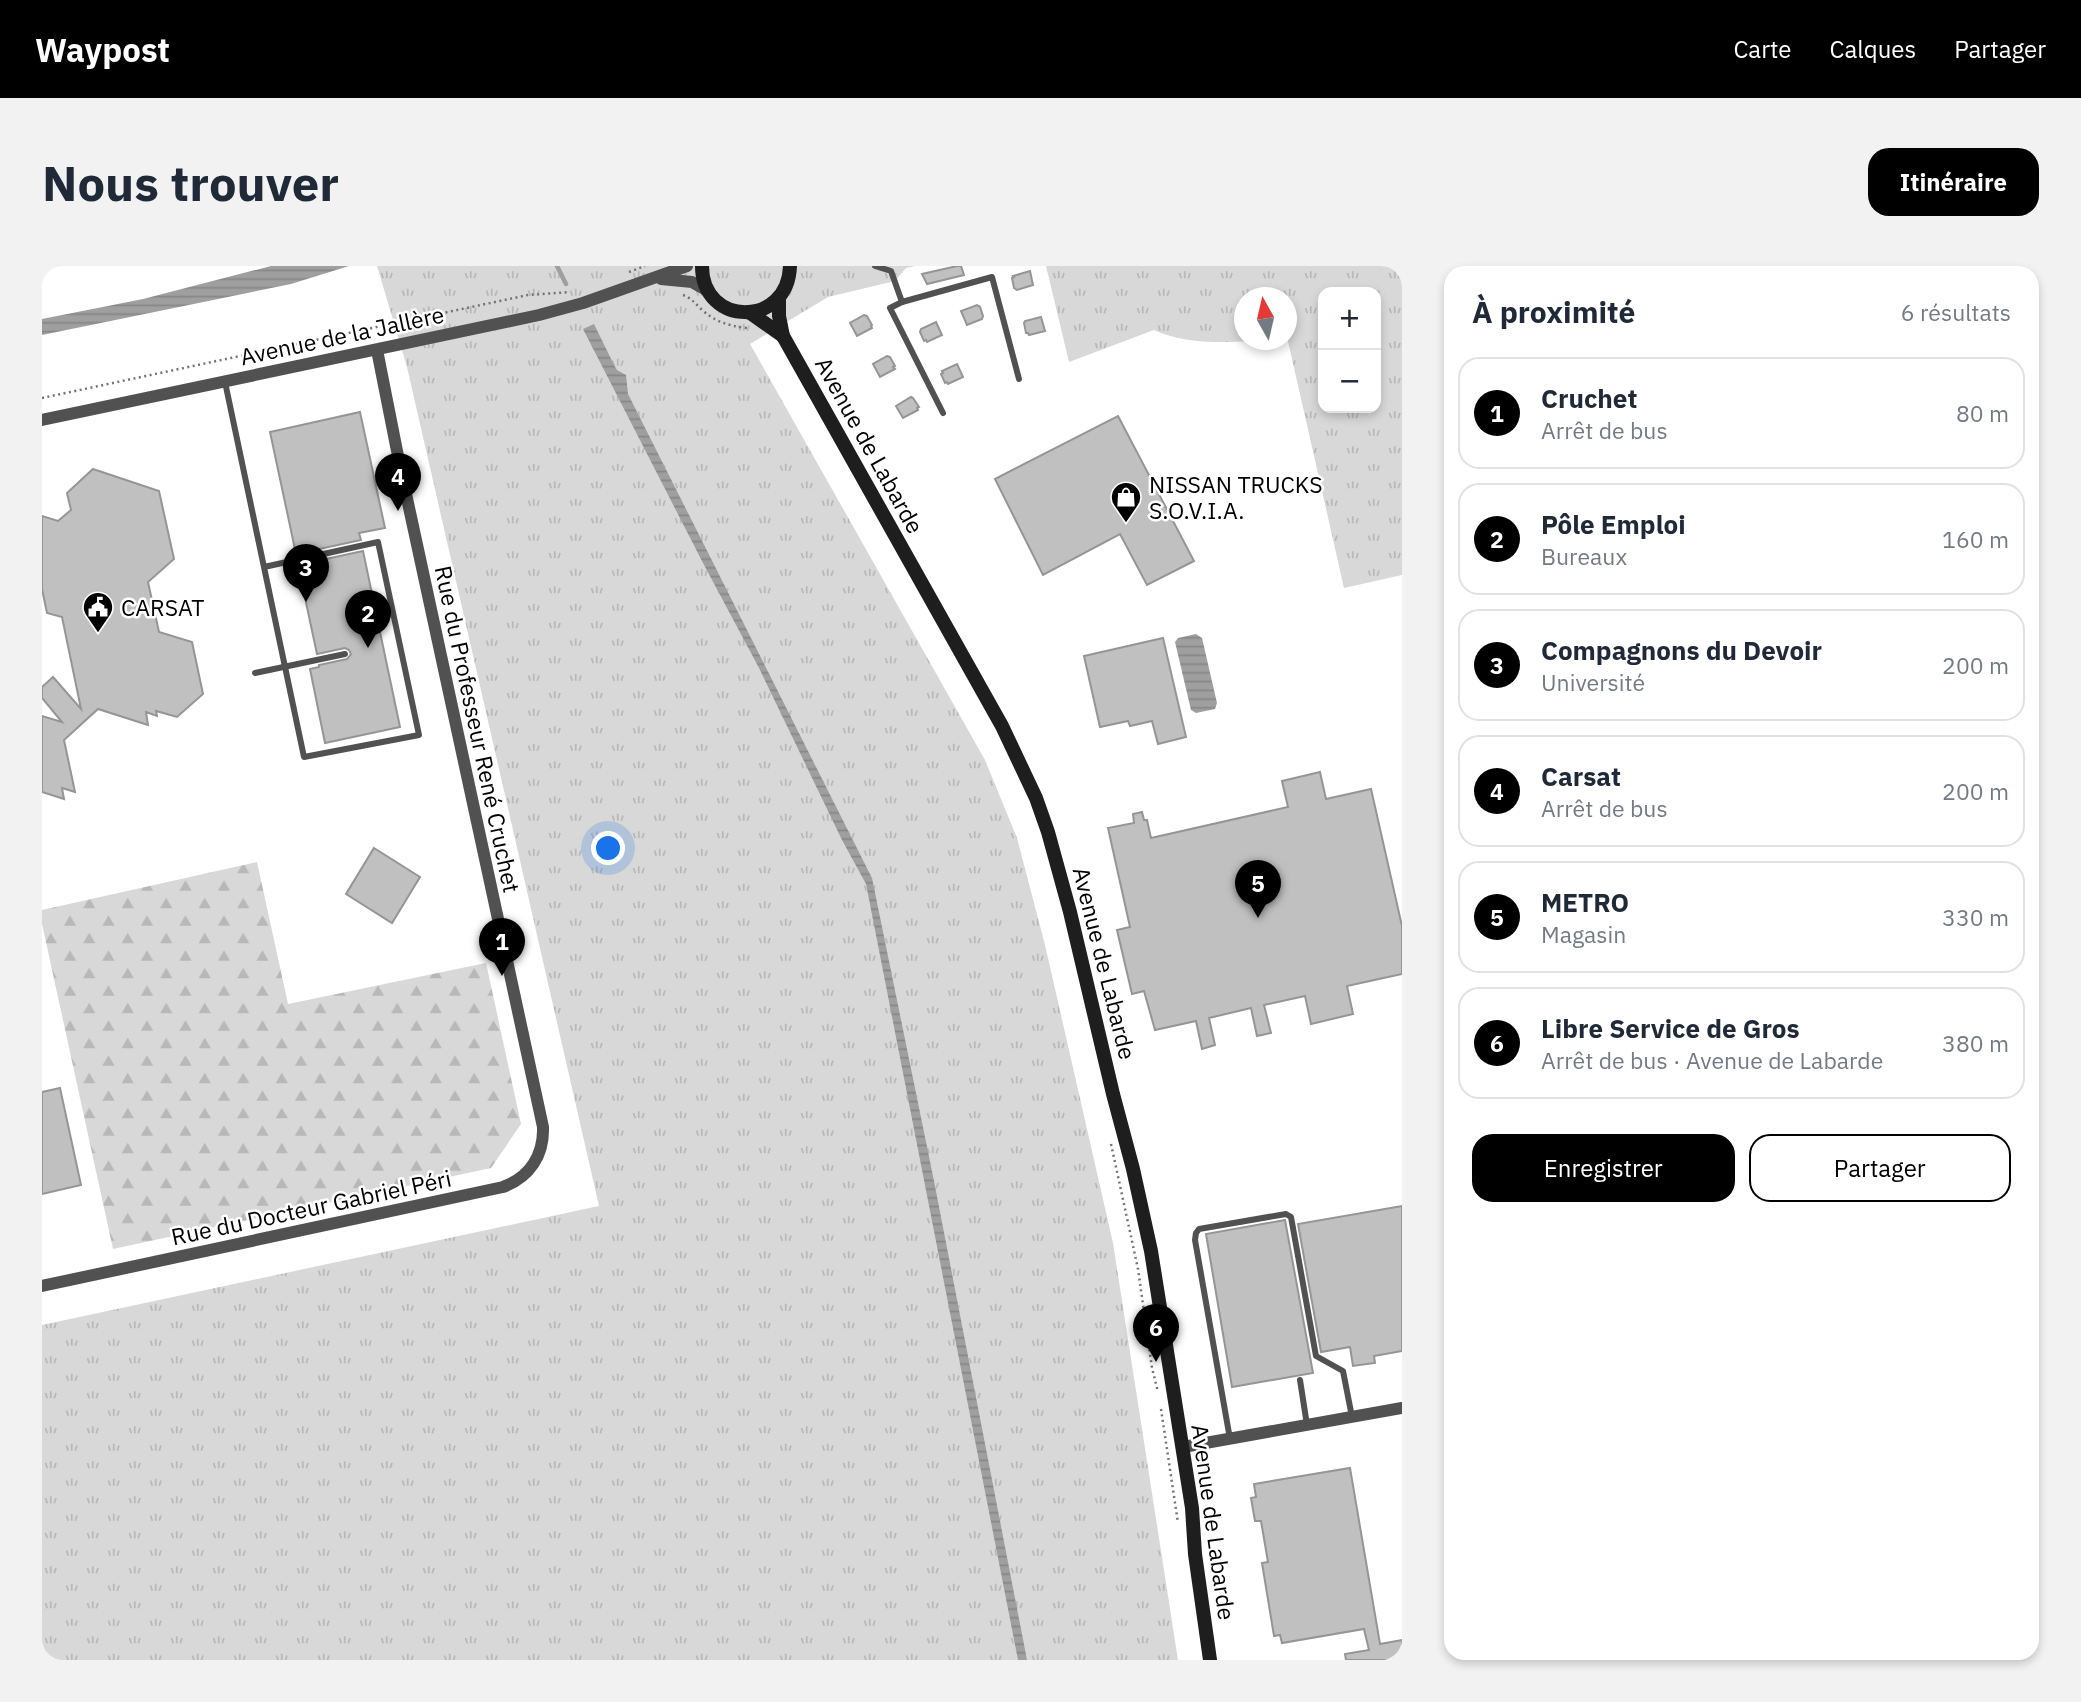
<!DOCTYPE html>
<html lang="fr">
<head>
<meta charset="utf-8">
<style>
	body { margin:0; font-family:"IBM Plex Sans",sans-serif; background:#f2f2f3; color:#1f2937 }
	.controls { position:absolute; right:21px; top:21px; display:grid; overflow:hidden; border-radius:14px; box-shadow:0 4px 10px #0003 }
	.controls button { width:63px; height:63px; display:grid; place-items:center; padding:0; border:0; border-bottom:2px solid #e0e1e3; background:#fff; color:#1f2937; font:35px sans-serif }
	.compass { position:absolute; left:1192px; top:21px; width:63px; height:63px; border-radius:50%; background:#fff; box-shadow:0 4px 10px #0003; rotate:352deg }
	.you { position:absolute; left:567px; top:583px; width:24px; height:24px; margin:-18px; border:5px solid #fff; border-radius:50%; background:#1a73e8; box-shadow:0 0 0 10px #1a73e833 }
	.badge { display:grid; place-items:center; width:46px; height:46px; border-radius:50%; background:#000; color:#fff; font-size:23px; font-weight:700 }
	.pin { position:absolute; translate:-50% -58px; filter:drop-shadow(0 2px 4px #0008) }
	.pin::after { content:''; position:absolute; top:37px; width:24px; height:21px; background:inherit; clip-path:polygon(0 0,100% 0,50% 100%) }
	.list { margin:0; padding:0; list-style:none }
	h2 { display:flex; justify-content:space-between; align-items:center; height:91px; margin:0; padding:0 28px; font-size:30px }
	h2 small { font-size:23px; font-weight:400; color:#747a83 }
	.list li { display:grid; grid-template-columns:46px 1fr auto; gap:21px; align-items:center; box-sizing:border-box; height:112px; margin:0 14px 14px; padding:0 14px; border:2px solid #e0e1e3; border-radius:21px }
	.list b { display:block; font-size:26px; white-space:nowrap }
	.list p { margin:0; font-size:23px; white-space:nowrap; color:#747a83 }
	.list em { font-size:23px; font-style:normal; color:#747a83 }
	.actions { display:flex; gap:14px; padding:21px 28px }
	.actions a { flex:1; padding:16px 0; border:2px solid #000; border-radius:21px; text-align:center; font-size:24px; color:#000 }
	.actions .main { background:#000; color:#fff }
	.map { position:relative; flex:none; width:1360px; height:1394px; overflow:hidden; border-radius:21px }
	header { display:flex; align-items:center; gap:42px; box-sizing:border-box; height:98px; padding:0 35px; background:#000; color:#fff }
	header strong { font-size:33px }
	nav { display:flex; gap:38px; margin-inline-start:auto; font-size:24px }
	.intro { display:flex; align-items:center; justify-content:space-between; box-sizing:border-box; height:168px; padding:0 42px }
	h1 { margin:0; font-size:49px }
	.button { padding:18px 32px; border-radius:21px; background:#000; color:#fff; font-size:24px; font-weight:700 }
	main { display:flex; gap:42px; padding:0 42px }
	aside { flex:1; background:#fff; border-radius:21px; box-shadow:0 4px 10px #0003 }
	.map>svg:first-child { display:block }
</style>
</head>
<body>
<header>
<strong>Waypost</strong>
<nav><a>Carte</a><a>Calques</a><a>Partager</a></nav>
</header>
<div class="intro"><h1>Nous trouver</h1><a class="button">Itinéraire</a></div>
<main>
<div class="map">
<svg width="1360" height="1394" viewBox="0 0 1360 1394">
	<defs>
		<pattern id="grass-tufts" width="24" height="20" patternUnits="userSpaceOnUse" patternTransform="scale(1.75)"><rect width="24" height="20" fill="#d8d8d8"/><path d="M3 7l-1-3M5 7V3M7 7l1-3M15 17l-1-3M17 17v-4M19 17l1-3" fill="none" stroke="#b8b8b8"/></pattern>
		<pattern id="forest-firs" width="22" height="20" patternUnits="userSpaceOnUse" patternTransform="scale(1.75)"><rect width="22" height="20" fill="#d8d8d8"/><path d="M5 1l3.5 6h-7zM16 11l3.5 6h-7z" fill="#b8b8b8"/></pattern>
		<pattern id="water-rules" width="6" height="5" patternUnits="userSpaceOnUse" patternTransform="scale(1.75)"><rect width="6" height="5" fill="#9f9f9f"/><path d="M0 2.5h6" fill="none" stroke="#878787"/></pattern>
	</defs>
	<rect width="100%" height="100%" fill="#fff"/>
	<g fill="url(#grass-tufts)" fill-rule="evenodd">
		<path d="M 335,0 L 873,0 L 864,2 L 853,15 L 786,31 L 708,78 L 943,494 L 975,572 L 1003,679 L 1071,977 L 1136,1394 L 0,1394 L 0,1059 L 557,940 L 365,101 Z"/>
		<path d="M 1004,0 L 1360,0 L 1360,309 L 1302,322 L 1245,71 L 1244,32 L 1202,32 L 1202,74 L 1220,74 C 1185,77 1144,79 1112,64 L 1027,96 ZM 1334,26 L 1334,142 L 1281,142 L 1281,26 Z"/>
	</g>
	<path fill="url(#forest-firs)" d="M 215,596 L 246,738 L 444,697 L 479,858 L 449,902 L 71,983 L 0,658 L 0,644 Z"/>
	<g fill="url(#water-rules)">
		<path d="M 229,0 L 307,0 L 249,18 L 0,69 L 0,53 L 101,33 Z"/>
		<path d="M 552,58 L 572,99 L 575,104 L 584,109 L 586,128 L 830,612 L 892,915 L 985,1394 L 976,1394 L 824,618 L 800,574 L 717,402 L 661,297 L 541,63 Z"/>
		<path d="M 1154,368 L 1160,372 L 1175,437 L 1173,443 L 1154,447 L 1149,444 L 1133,376 L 1136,372 Z"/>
	</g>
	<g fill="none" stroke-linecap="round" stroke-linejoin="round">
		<path stroke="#9f9f9f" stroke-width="4.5" d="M 515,0 L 524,18"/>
	</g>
	<g fill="#c0c0c0" stroke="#959595" stroke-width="2">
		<path d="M 915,0 L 919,0 L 922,9 L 885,18 L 880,8 Z"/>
		<path d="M 988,5 L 991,19 L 975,24 L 972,22 L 970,12 L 972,11 L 971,10 Z"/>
		<path d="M 935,39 L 938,41 L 941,50 L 940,53 L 925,59 L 919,45 Z"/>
		<path d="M 822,49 L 825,50 L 830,59 L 829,60 L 830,62 L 815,70 L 808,57 Z"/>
		<path d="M 999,51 L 1003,65 L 987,69 L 986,67 L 984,67 L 982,57 L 983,55 Z"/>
		<path d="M 894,56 L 900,69 L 885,76 L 884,74 L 882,75 L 878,66 L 879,63 Z"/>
		<path d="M 845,90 L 848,91 L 853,100 L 851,101 L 853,103 L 838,111 L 831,98 Z"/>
		<path d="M 915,98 L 921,111 L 906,118 L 905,116 L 903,117 L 899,108 L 901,107 L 900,105 Z"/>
		<path d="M 869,131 L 871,132 L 877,141 L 875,142 L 876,144 L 861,152 L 854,140 Z"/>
		<path d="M 318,146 L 343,262 L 317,267 L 319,274 L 254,288 L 228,166 Z"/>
		<path d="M 1076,150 L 1152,295 L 1105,319 L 1078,268 L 1001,309 L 953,213 Z"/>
		<path d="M 51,203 L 117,225 L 132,293 L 106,316 L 117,366 L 150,376 L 161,428 L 135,451 L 114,445 L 115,450 L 104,446 L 106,459 L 56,443 L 22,474 L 33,526 L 20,522 L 22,533 L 0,526 L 0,450 L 20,456 L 0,432 L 0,421 L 11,411 L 39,443 L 20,351 L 5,347 L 0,323 L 0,250 L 16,255 L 29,244 L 25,227 Z"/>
		<path d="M 321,285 L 358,461 L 283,477 L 268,403 L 277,401 L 277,399 L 305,393 L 309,388 L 307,384 L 303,382 L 275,388 L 256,299 Z"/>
		<path d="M 1121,372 L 1144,471 L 1116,478 L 1110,455 L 1088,460 L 1086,455 L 1058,461 L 1042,390 Z"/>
		<path d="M 1278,506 L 1284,533 L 1329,523 L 1360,660 L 1360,708 L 1305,720 L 1311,748 L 1269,758 L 1263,730 L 1222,739 L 1229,767 L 1215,770 L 1209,742 L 1167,752 L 1173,779 L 1160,783 L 1154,755 L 1113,764 L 1102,725 L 1090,728 L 1075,664 L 1088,661 L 1066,562 L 1092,557 L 1091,548 L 1100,546 L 1102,554 L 1105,554 L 1109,572 L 1246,541 L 1240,515 Z"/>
		<path d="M 332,582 L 378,611 L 350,657 L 304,628 Z"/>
		<path d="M 18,822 L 39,919 L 0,928 L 0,826 Z"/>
		<path d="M 1360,940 L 1360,1085 L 1332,1090 L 1333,1097 L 1311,1100 L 1308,1081 L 1279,1086 L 1256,958 Z"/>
		<path d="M 1243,954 L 1271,1107 L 1190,1121 L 1164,968 Z"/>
		<path d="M 1308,1202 L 1338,1378 L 1360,1374 L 1360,1394 L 1304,1394 L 1303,1388 L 1327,1384 L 1322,1363 L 1240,1377 L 1238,1369 L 1232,1370 L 1220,1297 L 1226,1296 L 1219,1255 L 1213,1255 L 1209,1232 L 1214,1231 L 1212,1218 Z"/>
	</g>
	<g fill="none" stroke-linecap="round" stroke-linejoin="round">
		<g stroke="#737373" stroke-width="2.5" stroke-dasharray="2 3.5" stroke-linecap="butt">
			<path d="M 587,6 L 603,0"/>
			<path d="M 641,29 C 649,32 653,37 659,43 C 672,55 686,60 705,62"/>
			<path d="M 0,132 L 486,29 L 528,26"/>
			<path d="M 1069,878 L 1096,1003 L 1110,1102 L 1116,1126"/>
			<path d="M 1119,1143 L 1136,1257"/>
		</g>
		<g stroke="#515151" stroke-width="6">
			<path d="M 833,0 L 849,5 L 860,36 L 950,11 L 977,113"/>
			<path d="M 860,36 L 848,42 L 901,147"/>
			<path d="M 183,116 L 262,491 L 377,469 L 336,276 L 222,301"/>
			<path d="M 213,407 L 303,388"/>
			<path d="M 1258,1114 L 1265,1159"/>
			<path d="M 1188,1173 L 1153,974 L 1154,967 L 1157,963 L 1244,948 L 1249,951 L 1274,1090 L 1301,1105 L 1310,1151"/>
		</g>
		<g stroke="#515151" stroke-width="12">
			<path d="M 619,13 L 650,16 L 666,25"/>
			<path d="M 0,154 L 497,49 L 541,37 L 645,0"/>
			<path d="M 0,1020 L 461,921 C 488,911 502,889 501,861 L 358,200 L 335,84"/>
			<path d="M 1141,1181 L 1360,1142"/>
		</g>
		<g stroke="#1e1e1e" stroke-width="14">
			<path d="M 660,0 C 660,61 746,62 748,0"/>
			<path d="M 737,32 L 737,50 L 741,70 L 960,460 L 994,532 L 1006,566 L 1028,646 L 1071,828 L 1091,903 L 1109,985 L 1150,1242 L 1153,1288 L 1168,1394"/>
			<path d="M 707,46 L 741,70"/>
		</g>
	</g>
	<defs>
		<g id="shop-pin" transform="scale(1.575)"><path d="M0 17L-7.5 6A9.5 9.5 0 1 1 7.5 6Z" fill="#000" stroke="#fff"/><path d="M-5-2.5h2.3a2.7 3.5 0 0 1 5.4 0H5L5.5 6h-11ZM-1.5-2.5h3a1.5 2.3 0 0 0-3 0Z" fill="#fff"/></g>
		<g id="civic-pin" transform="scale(1.575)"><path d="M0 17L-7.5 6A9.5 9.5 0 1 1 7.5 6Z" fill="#000" stroke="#fff"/><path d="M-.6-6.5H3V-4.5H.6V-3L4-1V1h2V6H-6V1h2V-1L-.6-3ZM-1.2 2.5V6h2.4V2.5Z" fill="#fff"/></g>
	</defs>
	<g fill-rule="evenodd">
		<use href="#shop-pin" x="1084" y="231"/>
		<use href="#civic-pin" x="56" y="341"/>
	</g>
	<g text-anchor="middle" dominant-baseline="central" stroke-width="5" stroke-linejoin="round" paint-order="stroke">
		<g font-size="23" fill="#000" stroke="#fff">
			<text transform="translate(300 69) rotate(-12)">Avenue de la Jallère</text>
			<text transform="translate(828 179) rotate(61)">Avenue de Labarde</text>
			<text transform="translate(436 463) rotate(78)">Rue du Professeur René Cruchet</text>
			<text transform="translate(1063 697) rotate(76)">Avenue de Labarde</text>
			<text transform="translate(269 941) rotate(-12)">Rue du Docteur Gabriel Péri</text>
			<text transform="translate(1172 1256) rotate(82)">Avenue de Labarde</text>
		</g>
		<g font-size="23" fill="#000" stroke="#fff" text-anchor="start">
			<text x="1107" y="218">NISSAN TRUCKS<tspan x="1107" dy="26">S.O.V.I.A.</tspan></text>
			<text x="79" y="341">CARSAT</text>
		</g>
	</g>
</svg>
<div class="controls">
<button>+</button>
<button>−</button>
</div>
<svg class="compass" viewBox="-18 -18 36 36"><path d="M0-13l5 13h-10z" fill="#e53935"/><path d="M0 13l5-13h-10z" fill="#747a83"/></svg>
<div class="you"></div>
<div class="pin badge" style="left:460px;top:710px">1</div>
<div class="pin badge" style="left:326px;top:382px">2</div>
<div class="pin badge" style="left:264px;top:336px">3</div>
<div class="pin badge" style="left:356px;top:245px">4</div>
<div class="pin badge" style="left:1216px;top:652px">5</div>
<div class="pin badge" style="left:1114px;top:1096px">6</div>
</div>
<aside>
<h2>À proximité<small>6 résultats</small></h2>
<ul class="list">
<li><span class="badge">1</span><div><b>Cruchet</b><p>Arrêt de bus</p></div><em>80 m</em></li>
<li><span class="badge">2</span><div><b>Pôle Emploi</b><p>Bureaux</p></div><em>160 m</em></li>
<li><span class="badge">3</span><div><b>Compagnons du Devoir</b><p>Université</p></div><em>200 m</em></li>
<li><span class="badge">4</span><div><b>Carsat</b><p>Arrêt de bus</p></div><em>200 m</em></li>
<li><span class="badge">5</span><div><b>METRO</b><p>Magasin</p></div><em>330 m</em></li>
<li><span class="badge">6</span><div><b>Libre Service de Gros</b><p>Arrêt de bus · Avenue de Labarde</p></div><em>380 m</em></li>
</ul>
<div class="actions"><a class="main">Enregistrer</a><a>Partager</a></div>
</aside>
</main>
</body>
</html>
